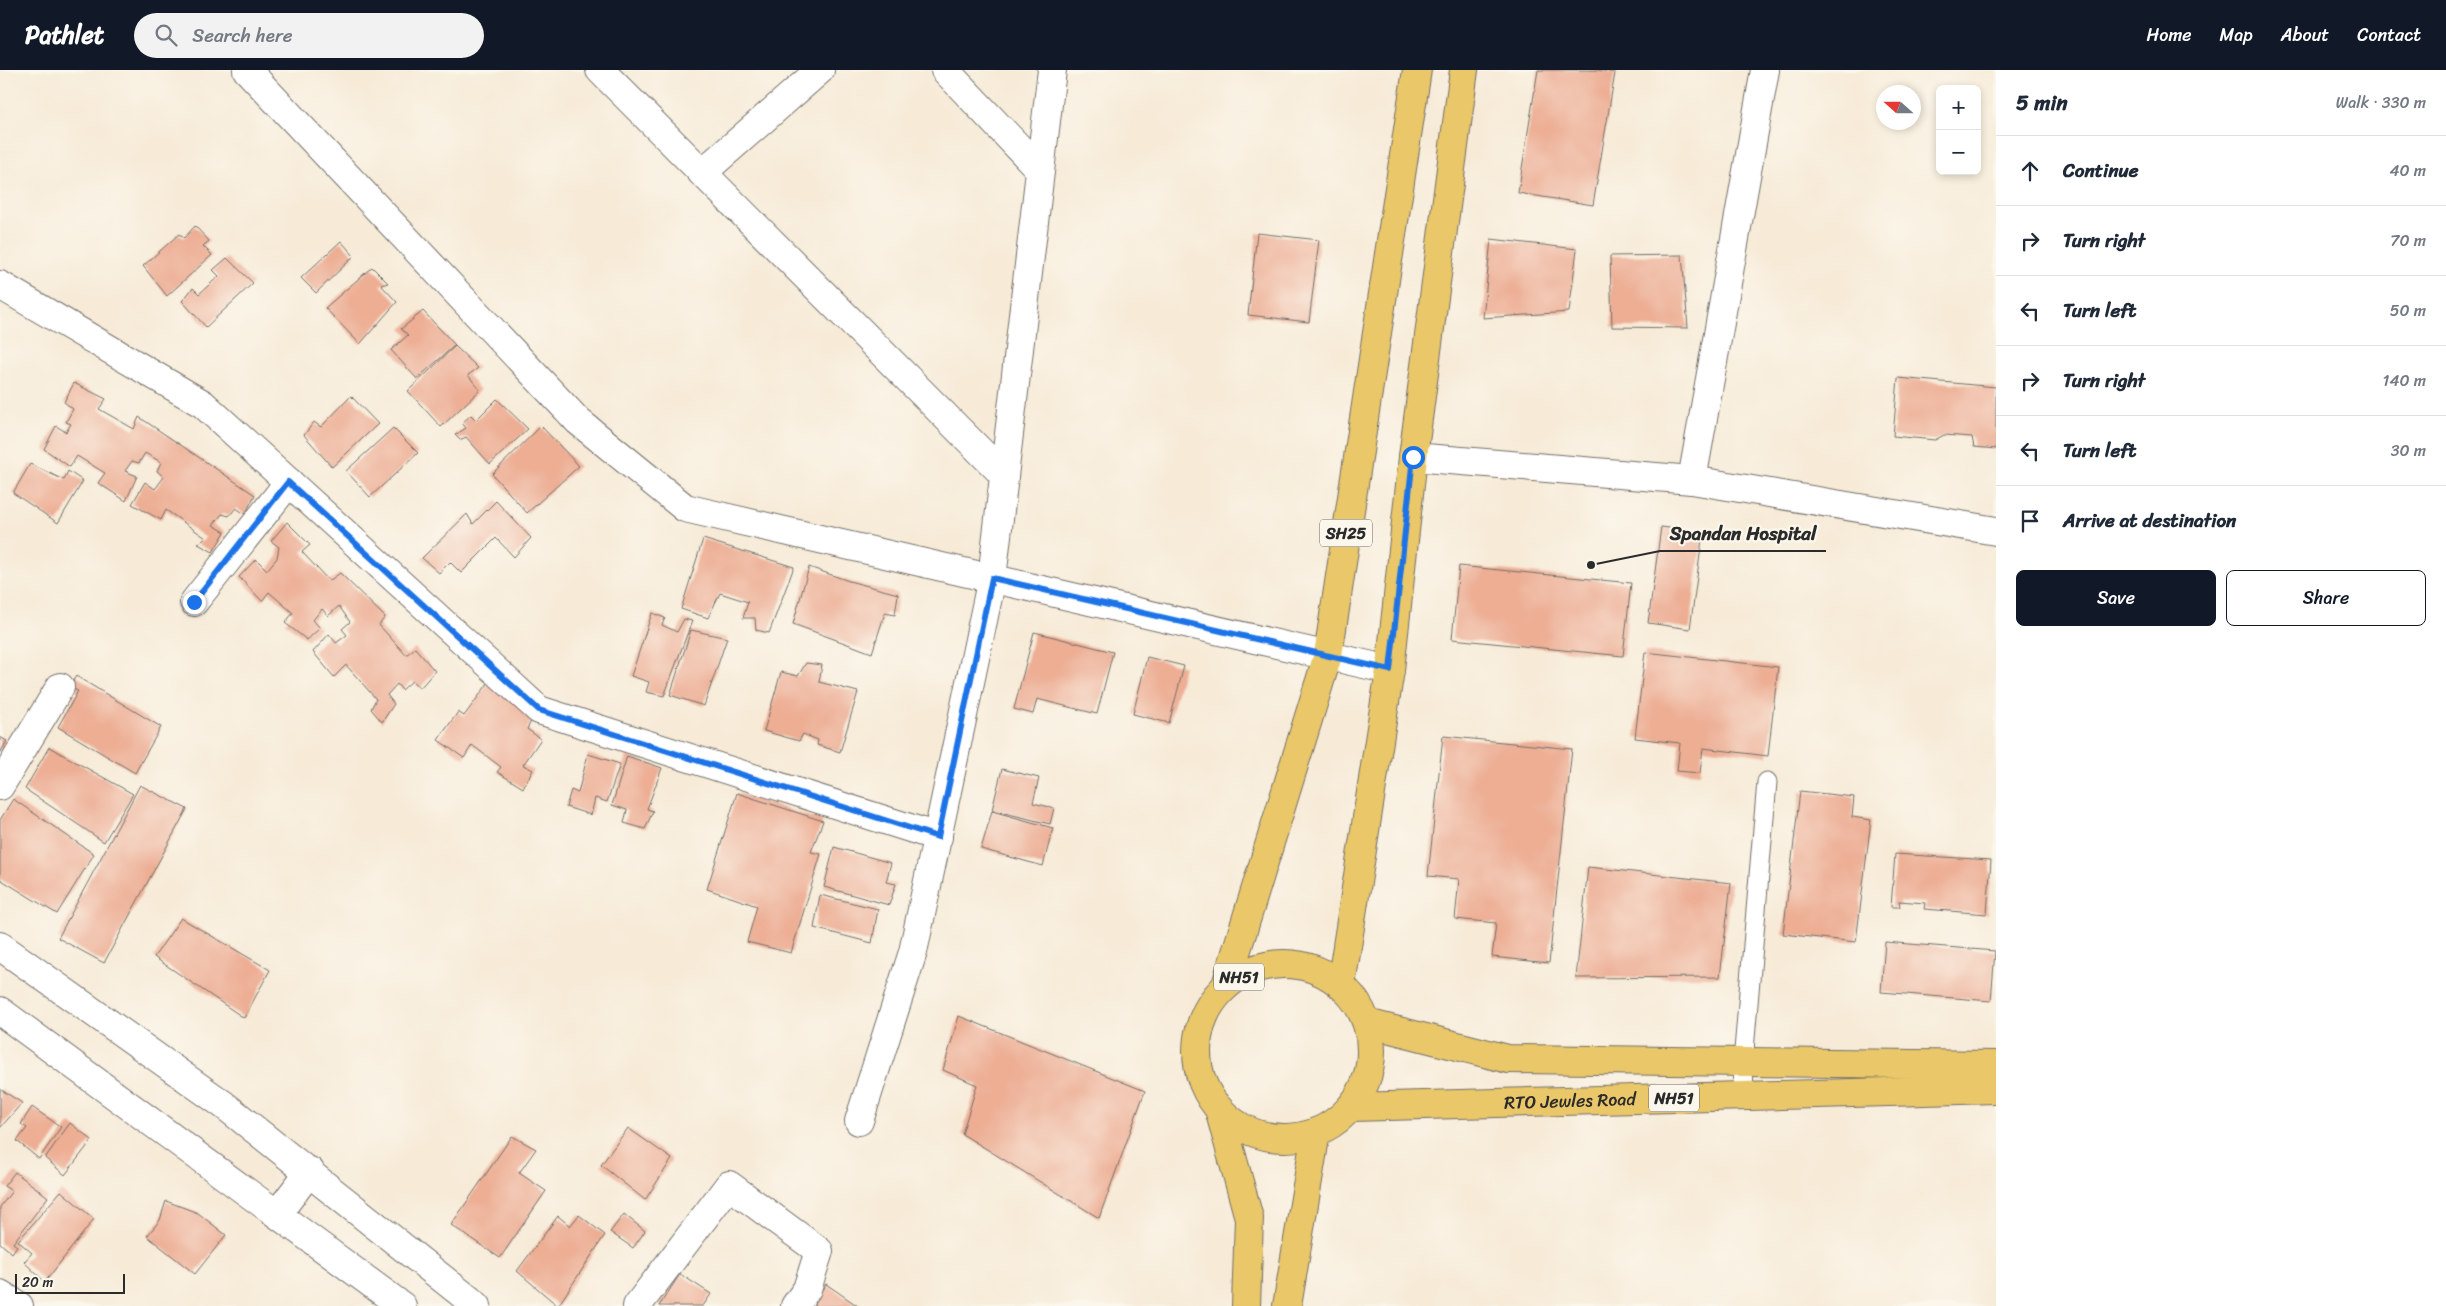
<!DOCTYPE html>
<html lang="en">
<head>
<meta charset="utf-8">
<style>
	body { margin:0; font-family:Sriracha,sans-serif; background:#f2f2f3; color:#1f2937 }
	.controls { position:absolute; right:15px; top:15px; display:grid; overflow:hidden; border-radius:8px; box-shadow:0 2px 8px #0003 }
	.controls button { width:45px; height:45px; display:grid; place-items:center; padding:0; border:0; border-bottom:1px solid #e0e1e3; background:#fff; color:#1f2937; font:25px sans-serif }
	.compass { position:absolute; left:1876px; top:15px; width:45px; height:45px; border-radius:50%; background:#fff; box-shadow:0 2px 8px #0003; rotate:291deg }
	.scale { position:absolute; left:15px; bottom:12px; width:110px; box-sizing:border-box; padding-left:5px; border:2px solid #2b2b2b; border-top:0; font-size:14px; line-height:18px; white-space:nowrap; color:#2b2b2b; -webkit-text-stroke:4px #fbf7ec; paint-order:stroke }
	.stop { position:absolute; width:15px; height:15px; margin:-11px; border:4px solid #1a73e8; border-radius:50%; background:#fff }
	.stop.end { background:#1a73e8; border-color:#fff; box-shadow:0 1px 5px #0008 }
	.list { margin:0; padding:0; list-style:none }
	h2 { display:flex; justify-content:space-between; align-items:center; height:65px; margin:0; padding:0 20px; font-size:21px }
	h2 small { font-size:16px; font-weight:400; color:#747a83 }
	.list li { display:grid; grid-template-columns:32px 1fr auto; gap:15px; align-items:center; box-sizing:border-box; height:70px; padding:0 20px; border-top:1px solid #e0e1e3 }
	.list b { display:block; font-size:19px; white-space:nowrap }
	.list em { font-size:16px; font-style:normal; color:#747a83 }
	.actions { display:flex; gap:10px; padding:15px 20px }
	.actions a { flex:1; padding:11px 0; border:1px solid #111827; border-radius:8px; text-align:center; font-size:18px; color:#111827 }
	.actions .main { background:#111827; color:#fff }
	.icon { flex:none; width:28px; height:28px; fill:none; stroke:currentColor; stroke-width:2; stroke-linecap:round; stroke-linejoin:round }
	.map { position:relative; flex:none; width:1996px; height:1236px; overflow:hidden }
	header { display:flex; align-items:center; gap:30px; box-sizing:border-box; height:70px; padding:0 25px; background:#111827; color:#fff }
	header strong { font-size:24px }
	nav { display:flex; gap:28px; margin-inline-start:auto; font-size:18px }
	.search { width:350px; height:45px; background:#f2f2f3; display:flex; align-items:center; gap:12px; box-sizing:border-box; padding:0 18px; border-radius:28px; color:#747a83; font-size:19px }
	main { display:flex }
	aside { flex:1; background:#fff }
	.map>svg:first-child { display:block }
</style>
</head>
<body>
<header>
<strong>Pathlet</strong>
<div class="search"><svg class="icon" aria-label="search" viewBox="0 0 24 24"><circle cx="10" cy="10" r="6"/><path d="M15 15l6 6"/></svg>Search here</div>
<nav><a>Home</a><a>Map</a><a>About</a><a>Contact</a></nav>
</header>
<main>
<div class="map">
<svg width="1996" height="1236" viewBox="0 0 1996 1236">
	<rect width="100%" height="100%" fill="#fbf7ec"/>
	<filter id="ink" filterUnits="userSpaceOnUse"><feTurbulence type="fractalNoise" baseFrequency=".02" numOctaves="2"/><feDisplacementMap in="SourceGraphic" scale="10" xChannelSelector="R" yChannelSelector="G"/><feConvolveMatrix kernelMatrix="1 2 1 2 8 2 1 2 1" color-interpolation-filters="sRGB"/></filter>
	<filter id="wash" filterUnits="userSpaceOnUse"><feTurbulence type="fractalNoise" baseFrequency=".0096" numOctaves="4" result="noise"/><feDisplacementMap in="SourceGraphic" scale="20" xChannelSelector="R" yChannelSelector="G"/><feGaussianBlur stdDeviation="1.12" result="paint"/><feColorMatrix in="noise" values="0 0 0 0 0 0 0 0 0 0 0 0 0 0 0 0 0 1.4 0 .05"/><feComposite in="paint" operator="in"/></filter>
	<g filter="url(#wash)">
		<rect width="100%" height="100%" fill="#f7ebd8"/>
		<g id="blocks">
			<g fill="#edae94">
				<path d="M 1538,0 L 1597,0 L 1615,3 L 1593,135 L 1518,123 Z"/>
				<path d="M 195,156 L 209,171 L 203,176 L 212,185 L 167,226 L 143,196 L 179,164 L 184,168 Z"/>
				<path d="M 1257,163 L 1319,170 L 1309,252 L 1248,245 Z"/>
				<path d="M 1491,169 L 1577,179 L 1569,242 L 1483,248 Z"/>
				<path d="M 341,171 L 354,186 L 316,223 L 301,208 Z"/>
				<path d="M 1682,185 L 1688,258 L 1612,257 L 1610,186 Z"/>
				<path d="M 227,188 L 253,213 L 206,257 L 182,231 L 193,218 L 199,224 L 219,206 L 213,200 Z"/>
				<path d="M 372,197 L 388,213 L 381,215 L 397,232 L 360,274 L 325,238 Z"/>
				<path d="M 423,241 L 455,275 L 417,309 L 391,280 L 408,265 L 401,259 Z"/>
				<path d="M 455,276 L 478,298 L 468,305 L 480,320 L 441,357 L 408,321 Z"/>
				<path d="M 1898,308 L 1996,317 L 1996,379 L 1974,377 L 1972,367 L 1944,365 L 1935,370 L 1893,366 Z"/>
				<path d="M 74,313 L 106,329 L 99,339 L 134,359 L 139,347 L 255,425 L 245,444 L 236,438 L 229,446 L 222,444 L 213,455 L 225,462 L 213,482 L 198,474 L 206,468 L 166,440 L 161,450 L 132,434 L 145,412 L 155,419 L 164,407 L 157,401 L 161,392 L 145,383 L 139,393 L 132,391 L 125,401 L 137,406 L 126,431 L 98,413 L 105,403 L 77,386 L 70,397 L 44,379 L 56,356 L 66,362 L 71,354 L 66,352 L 73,339 L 64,332 Z"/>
				<path d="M 351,326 L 378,354 L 332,397 L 304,365 L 314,352 L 321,357 Z"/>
				<path d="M 497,329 L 528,359 L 490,394 L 466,367 L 460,370 L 455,365 L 466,358 L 462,353 L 471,345 L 476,350 Z"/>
				<path d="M 541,356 L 579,396 L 527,443 L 492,404 Z"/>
				<path d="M 393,358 L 418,383 L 370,427 L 346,401 Z"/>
				<path d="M 30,394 L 64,410 L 68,401 L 83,411 L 58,453 L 13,423 Z"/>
				<path d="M 496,431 L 531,468 L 514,487 L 496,468 L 461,503 L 450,492 L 439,503 L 422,488 L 467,444 L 473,454 Z"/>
				<path d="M 287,452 L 310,475 L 302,482 L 329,511 L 340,503 L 385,547 L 379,555 L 406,585 L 415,578 L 435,601 L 420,618 L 412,611 L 402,620 L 397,614 L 387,625 L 394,634 L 382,652 L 371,639 L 376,629 L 346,595 L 334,607 L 313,582 L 329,564 L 336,573 L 347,565 L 342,559 L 350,552 L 339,536 L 328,546 L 322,539 L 313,550 L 320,558 L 307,570 L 285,553 L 293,543 L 269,522 L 262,531 L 239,507 L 256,489 L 267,500 L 277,488 L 279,477 L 271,471 Z"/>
				<path d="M 1661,457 L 1703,462 L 1690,559 L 1648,553 Z"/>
				<path d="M 703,469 L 794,497 L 769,563 L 756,560 L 755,548 L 743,548 L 748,532 L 720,523 L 708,548 L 681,539 Z"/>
				<path d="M 1459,496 L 1631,513 L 1623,586 L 1452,569 Z"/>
				<path d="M 809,497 L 849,511 L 898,524 L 895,545 L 885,543 L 872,583 L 793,554 Z"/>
				<path d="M 652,543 L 665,548 L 662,555 L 677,562 L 684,549 L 692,551 L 664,626 L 646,622 L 649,612 L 631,606 Z"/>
				<path d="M 691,560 L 727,568 L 704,636 L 670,625 Z"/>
				<path d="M 1034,562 L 1113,582 L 1097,644 L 1037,629 L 1033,644 L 1014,639 Z"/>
				<path d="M 1645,582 L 1778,597 L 1768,686 L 1703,678 L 1700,703 L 1677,701 L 1680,673 L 1635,668 Z"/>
				<path d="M 1147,587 L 1184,596 L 1169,653 L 1133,644 Z"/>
				<path d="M 806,593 L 822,595 L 819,612 L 858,622 L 840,682 L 817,675 L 818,670 L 803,664 L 799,671 L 764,661 L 781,602 L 798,606 Z"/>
				<path d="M 76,606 L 161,657 L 135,703 L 58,657 L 78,621 L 69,617 Z"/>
				<path d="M 489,612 L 534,645 L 527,659 L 541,669 L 523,695 L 533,700 L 523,718 L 497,702 L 501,697 L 472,675 L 464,688 L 438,670 L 458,642 L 464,646 Z"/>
				<path d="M 1443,666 L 1572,679 L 1549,893 L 1492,887 L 1496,853 L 1455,849 L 1459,809 L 1428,806 Z"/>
				<path d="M 0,667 L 7,671 L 0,683 Z"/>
				<path d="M 49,677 L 133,724 L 104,772 L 25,719 Z"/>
				<path d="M 588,684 L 620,694 L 607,732 L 595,728 L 591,745 L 566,737 L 571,720 L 578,723 Z"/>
				<path d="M 627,686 L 662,698 L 647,739 L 653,741 L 645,759 L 624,753 L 627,740 L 612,735 Z"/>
				<path d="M 1002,699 L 1039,708 L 1033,733 L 1054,738 L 1050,754 L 992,740 Z"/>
				<path d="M 140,715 L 187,739 L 104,893 L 58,868 Z"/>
				<path d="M 1800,721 L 1854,727 L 1852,747 L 1871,750 L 1856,872 L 1783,864 Z"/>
				<path d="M 737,723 L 823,751 L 811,782 L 821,784 L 791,883 L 747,872 L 757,836 L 707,819 Z"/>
				<path d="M 13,729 L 94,784 L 57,844 L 0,809 L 0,750 Z"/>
				<path d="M 992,741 L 1053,758 L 1043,796 L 981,779 Z"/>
				<path d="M 834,777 L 891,793 L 886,812 L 896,814 L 889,835 L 824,817 Z"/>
				<path d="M 1895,784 L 1991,790 L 1987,844 L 1924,839 L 1925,833 L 1899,831 L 1900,837 L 1891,837 Z"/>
				<path d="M 1588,797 L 1731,813 L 1720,907 L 1576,908 Z"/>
				<path d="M 820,825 L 878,839 L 872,873 L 814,858 Z"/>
				<path d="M 181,848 L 270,900 L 244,948 L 154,887 Z"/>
				<path d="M 1885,872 L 1995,881 L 1991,931 L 1881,922 Z"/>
				<path d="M 959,946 L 1145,1021 L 1099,1148 L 962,1064 L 977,1015 L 943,1000 Z"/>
				<path d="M 0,1019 L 22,1033 L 0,1058 Z"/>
				<path d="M 32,1037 L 61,1057 L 39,1089 L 17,1071 L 27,1058 L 21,1054 Z"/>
				<path d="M 70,1053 L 92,1070 L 65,1105 L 45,1088 Z"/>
				<path d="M 628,1058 L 672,1089 L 645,1130 L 601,1095 Z"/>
				<path d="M 512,1066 L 536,1079 L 519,1103 L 546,1121 L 500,1188 L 451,1155 Z"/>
				<path d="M 15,1102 L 48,1127 L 13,1173 L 17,1176 L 12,1183 L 0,1173 L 0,1137 L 12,1121 L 4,1116 Z"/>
				<path d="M 61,1121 L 94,1149 L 45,1212 L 24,1192 L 32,1183 L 18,1171 Z"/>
				<path d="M 166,1131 L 198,1143 L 226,1165 L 195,1204 L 147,1166 L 160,1150 Z"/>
				<path d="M 624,1144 L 645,1161 L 633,1178 L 610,1162 Z"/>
				<path d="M 579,1145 L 605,1165 L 558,1236 L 517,1201 L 558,1146 L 570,1156 Z"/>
				<path d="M 680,1204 L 711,1224 L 703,1236 L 659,1236 Z"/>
				<path d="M 826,1214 L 858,1236 L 811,1236 Z"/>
			</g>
		</g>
	</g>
	<g filter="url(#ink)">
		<use href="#blocks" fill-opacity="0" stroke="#726e68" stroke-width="1"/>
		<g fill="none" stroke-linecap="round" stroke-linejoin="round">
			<g stroke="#726e68" stroke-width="21">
				<path id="service" d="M 1744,1027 L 1743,992 L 1767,712"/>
			</g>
			<g stroke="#726e68" stroke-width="30">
				<g id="minor">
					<path d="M 247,0 L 578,351 L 685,438 L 1390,600"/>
					<path d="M 600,0 L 1004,405"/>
					<path d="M 945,0 L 1040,100"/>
					<path d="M 702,103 L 820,0"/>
					<path d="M 0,215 L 203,334 L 539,640 L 938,767"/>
					<path d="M 1413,387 L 1692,410 L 1996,461"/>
					<path d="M 1692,410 L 1765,0"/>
					<path d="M 194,532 L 289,412"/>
					<path d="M 0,716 L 60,617"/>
					<path d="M 859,1051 L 913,882 L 992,508 L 1052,0"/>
					<path d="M 0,1224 L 19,1236"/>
					<path d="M 637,1236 L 729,1115 L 819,1181 L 807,1219 L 795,1236"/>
				</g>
			</g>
			<g stroke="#726e68" stroke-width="30">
				<g id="tertiary">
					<path d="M 0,876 L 224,1035 L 477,1236"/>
					<path d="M 0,941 L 402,1236"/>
					<path d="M 277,1144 L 310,1101"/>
				</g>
			</g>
			<g stroke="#726e68" stroke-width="30">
				<g id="primary">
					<path d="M 1226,915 L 1328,585 L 1417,0"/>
					<path d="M 1341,915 L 1390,600 L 1413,387 L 1464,0"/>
				</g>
			</g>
			<g stroke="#726e68" stroke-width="30">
				<g id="trunk">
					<circle cx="1284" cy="981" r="87"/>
					<path d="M 1367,953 L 1508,989 L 1996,995"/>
					<path id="s1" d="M 1352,1037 L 1996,1019"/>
					<path d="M 1220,1043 L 1249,1148 L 1246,1236"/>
					<path d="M 1287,1236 L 1316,1062"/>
				</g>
			</g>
			<use href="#service" stroke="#fff" stroke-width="19"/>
			<use href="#minor" stroke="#fff" stroke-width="28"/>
			<use href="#tertiary" stroke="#fff" stroke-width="28"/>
			<use href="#primary" stroke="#eac769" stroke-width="28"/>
			<use href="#trunk" stroke="#eac769" stroke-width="28"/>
		</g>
	</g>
	<g fill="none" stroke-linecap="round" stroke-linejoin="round" filter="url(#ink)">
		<path stroke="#1a73e8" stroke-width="6" d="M 194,532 L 288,412 L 539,640 L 938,767 L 992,508 L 1390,600 L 1413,387"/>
	</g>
	<g text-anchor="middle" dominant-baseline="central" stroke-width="4.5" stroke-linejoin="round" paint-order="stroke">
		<g fill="#fbf7ec" stroke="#696865" stroke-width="1">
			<rect x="1320" y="449.5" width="52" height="27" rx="4"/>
			<rect x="1214" y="893.5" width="50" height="27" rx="4"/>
			<rect x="1649" y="1014.5" width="50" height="27" rx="4"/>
		</g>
		<g font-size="16" font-weight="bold" fill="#2b2b2b">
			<text x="1346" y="463">SH25</text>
			<text x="1239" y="907">NH51</text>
			<text x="1674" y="1028">NH51</text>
		</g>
		<g font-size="18" fill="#2b2b2b" stroke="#fbf7ec">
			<text stroke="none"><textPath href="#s1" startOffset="218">RTO Jewles Road</textPath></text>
		</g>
	</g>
	<path fill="none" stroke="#2b2b2b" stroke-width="2" d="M1591 495L1660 481H1826"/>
	<circle fill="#2b2b2b" stroke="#fbf7ec" stroke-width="2" cx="1591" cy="495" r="5"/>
	<g font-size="19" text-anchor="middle" font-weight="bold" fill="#2b2b2b" stroke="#fbf7ec" stroke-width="4.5" stroke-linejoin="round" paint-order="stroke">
		<text x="1743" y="470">Spandan Hospital</text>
	</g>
</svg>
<div class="controls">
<button>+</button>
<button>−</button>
</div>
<svg class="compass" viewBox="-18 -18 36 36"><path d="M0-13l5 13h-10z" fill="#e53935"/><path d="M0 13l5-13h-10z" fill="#747a83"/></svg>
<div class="scale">20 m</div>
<div class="stop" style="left:1413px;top:387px"></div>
<div class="stop end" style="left:194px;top:532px"></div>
</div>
<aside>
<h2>5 min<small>Walk · 330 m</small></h2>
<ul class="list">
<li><svg class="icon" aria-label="ahead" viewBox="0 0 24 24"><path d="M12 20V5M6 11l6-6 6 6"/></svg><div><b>Continue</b></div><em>40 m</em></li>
<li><svg class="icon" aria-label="right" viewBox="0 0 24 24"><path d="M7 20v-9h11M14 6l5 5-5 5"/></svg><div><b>Turn right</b></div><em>70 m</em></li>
<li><svg class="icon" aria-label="left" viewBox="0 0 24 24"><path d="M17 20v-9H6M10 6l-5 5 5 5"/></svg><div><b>Turn left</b></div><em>50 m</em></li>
<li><svg class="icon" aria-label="right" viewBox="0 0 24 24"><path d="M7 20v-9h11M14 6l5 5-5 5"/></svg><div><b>Turn right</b></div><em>140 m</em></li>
<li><svg class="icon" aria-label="left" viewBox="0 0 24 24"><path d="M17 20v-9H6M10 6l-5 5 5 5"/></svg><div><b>Turn left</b></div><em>30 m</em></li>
<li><svg class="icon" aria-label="arrive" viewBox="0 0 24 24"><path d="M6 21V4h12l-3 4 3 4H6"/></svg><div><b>Arrive at destination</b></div></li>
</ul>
<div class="actions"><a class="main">Save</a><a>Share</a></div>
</aside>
</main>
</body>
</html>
